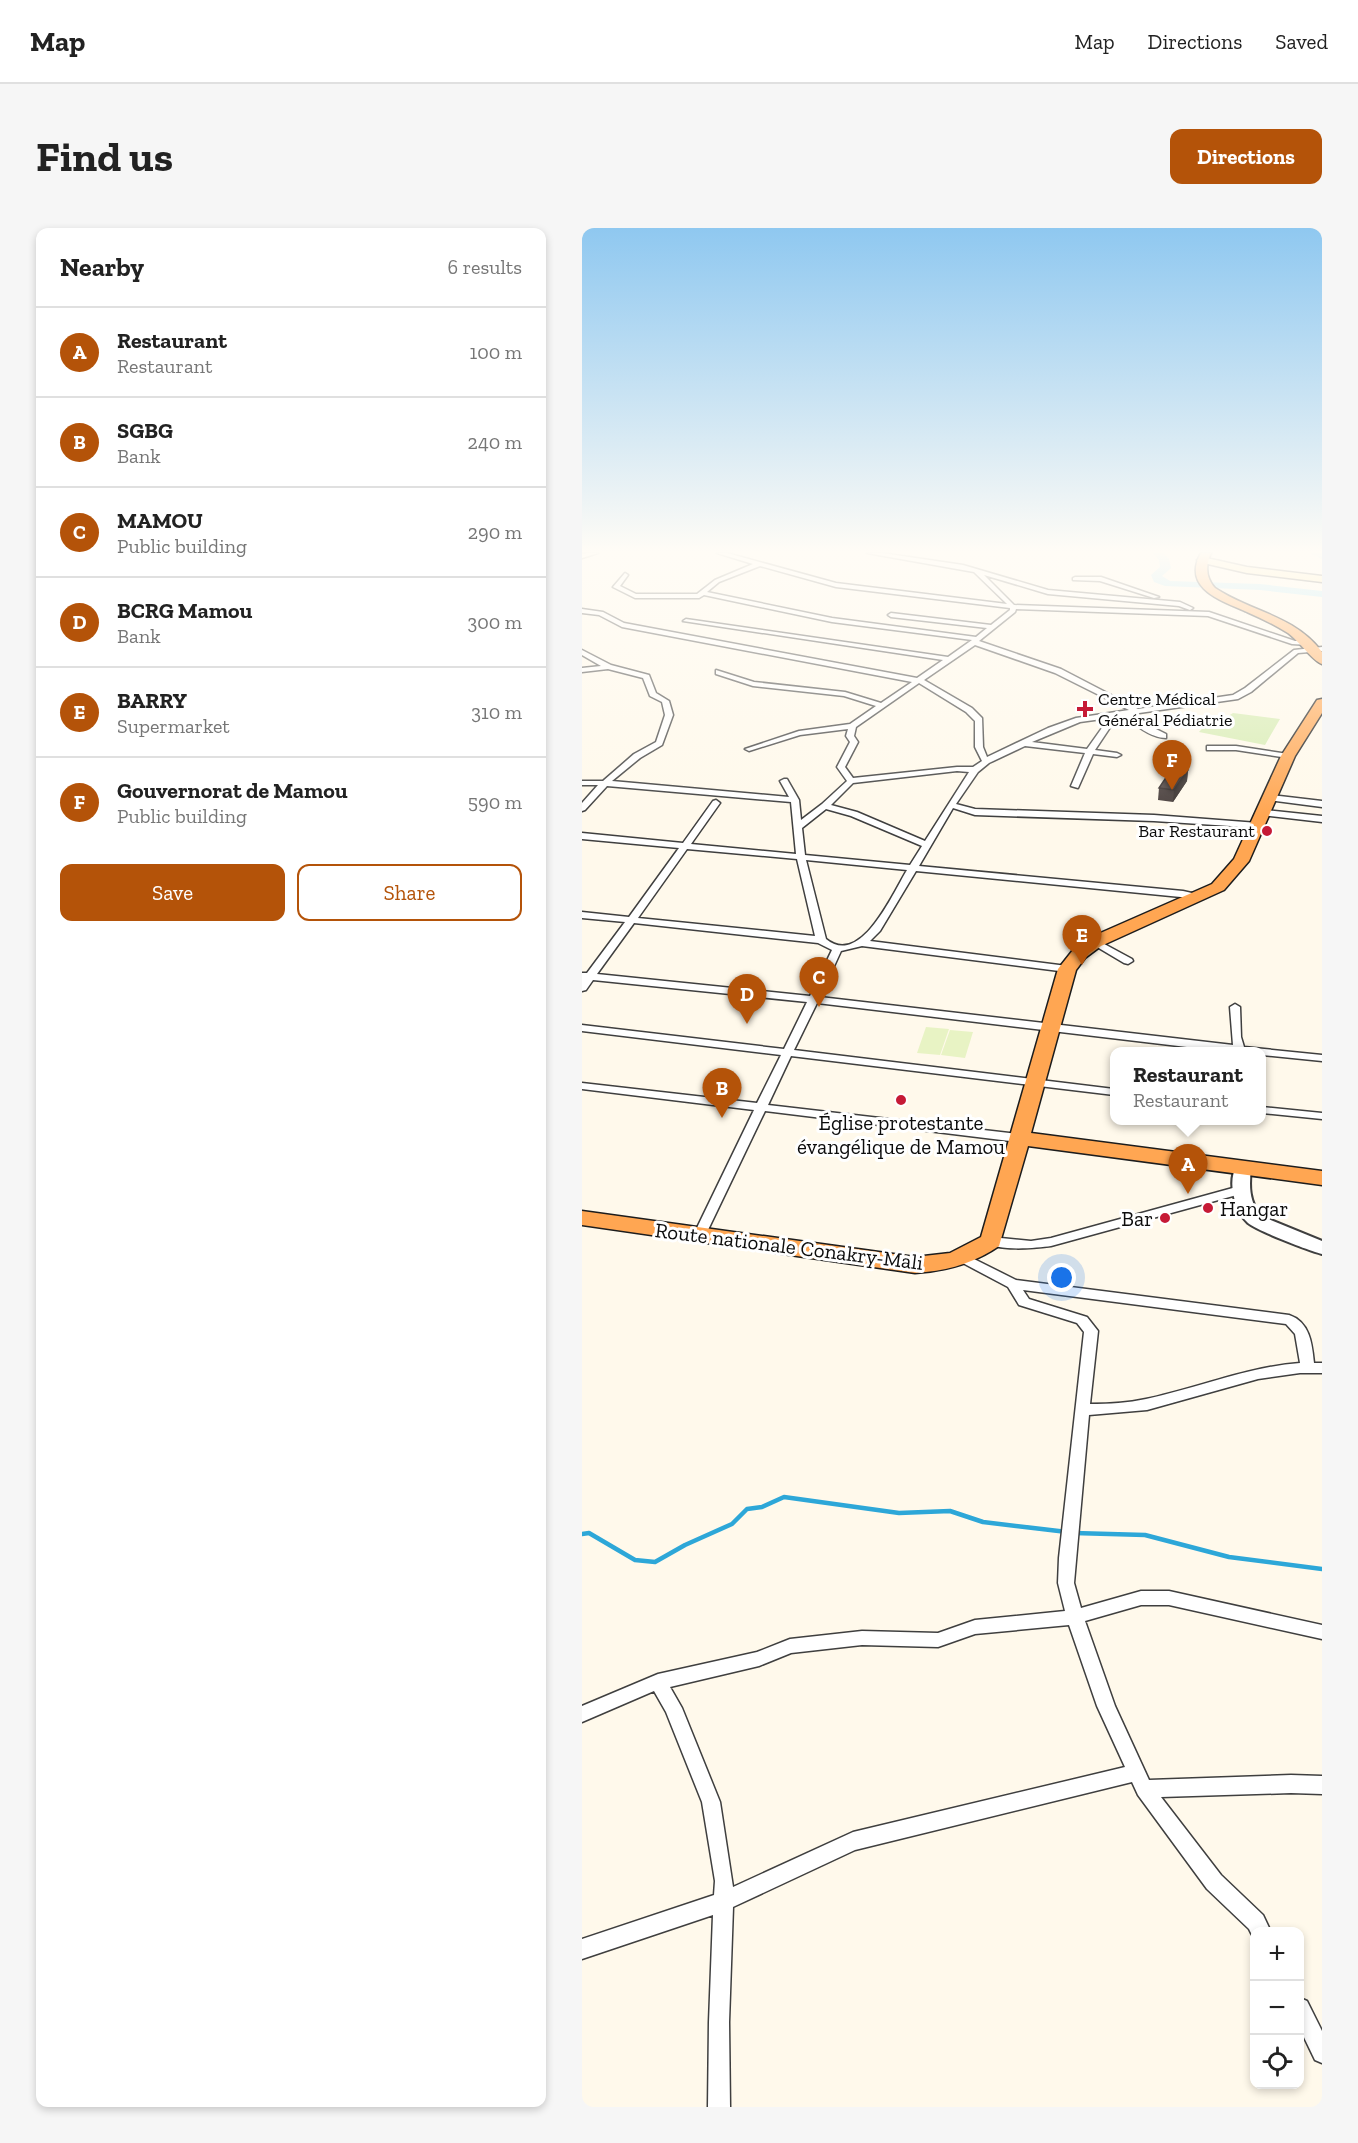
<!DOCTYPE html>
<html lang="en">
<head>
<meta charset="utf-8">
<style>
	body { margin:0; font-family:"Zilla Slab",serif; background:#f6f6f6; color:#222 }
	.controls { position:absolute; right:18px; bottom:18px; display:grid; overflow:hidden; border-radius:12px; box-shadow:0 3px 9px #0003 }
	.controls button { width:54px; height:54px; display:grid; place-items:center; padding:0; border:0; border-bottom:2px solid #e0e0e0; background:#fff; color:#222; font:30px sans-serif }
	.you { position:absolute; left:480px; top:1050px; width:21px; height:21px; margin:-15px; border:4px solid #fff; border-radius:50%; background:#1a73e8; box-shadow:0 0 0 9px #1a73e833 }
	.badge { display:grid; place-items:center; width:39px; height:39px; border-radius:50%; background:#b45309; color:#fff; font-size:20px; font-weight:700 }
	.pin { position:absolute; translate:-50% -50px; filter:drop-shadow(0 2px 3px #0008) }
	.pin::after { content:''; position:absolute; top:32px; width:21px; height:18px; background:inherit; clip-path:polygon(0 0,100% 0,50% 100%) }
	.popup { position:absolute; left:528px; top:819px; width:156px; height:78px; box-sizing:border-box; display:grid; place-content:center; border-radius:12px; background:#fff; filter:drop-shadow(0 2px 4px #0005); font-size:20px; white-space:nowrap; color:#767676 }
	.popup b { font-size:22px; color:#222 }
	.popup::after { content:''; position:absolute; left:50%; top:100%; margin-left:-12px; border:12px solid transparent; border-top-color:#fff }
	.list { margin:0; padding:0; list-style:none }
	h2 { display:flex; justify-content:space-between; align-items:center; height:78px; margin:0; padding:0 24px; font-size:26px }
	h2 small { font-size:20px; font-weight:400; color:#767676 }
	.list li { display:grid; grid-template-columns:39px 1fr auto; gap:18px; align-items:center; box-sizing:border-box; height:90px; padding:0 24px; border-top:2px solid #e0e0e0 }
	.list b { display:block; font-size:22px; white-space:nowrap }
	.list p { margin:0; font-size:20px; white-space:nowrap; color:#767676 }
	.list em { font-size:20px; font-style:normal; color:#767676 }
	.actions { display:flex; gap:12px; padding:18px 24px }
	.actions a { flex:1; padding:14px 0; border:2px solid #b45309; border-radius:12px; text-align:center; font-size:21px; color:#b45309 }
	.actions .main { background:#b45309; color:#fff }
	.icon { flex:none; width:33px; height:33px; fill:none; stroke:currentColor; stroke-width:2; stroke-linecap:round; stroke-linejoin:round }
	.map { position:relative; flex:none; width:740px; height:1879px; overflow:hidden; border-radius:12px }
	header { display:flex; align-items:center; gap:36px; box-sizing:border-box; height:84px; padding:0 30px; background:#fff; border-bottom:2px solid #e0e0e0 }
	header strong { font-size:28px }
	nav { display:flex; gap:33px; margin-inline-start:auto; font-size:21px }
	.intro { display:flex; align-items:center; justify-content:space-between; box-sizing:border-box; height:144px; padding:0 36px }
	h1 { margin:0; font-size:42px }
	.button { padding:15px 27px; border-radius:12px; background:#b45309; color:#fff; font-size:21px; font-weight:700 }
	main { display:flex; gap:36px; padding:0 36px }
	aside { flex:1; background:#fff; border-radius:12px; box-shadow:0 3px 9px #0003 }
	.map>svg:first-child { display:block }
</style>
</head>
<body>
<header>
<strong>Map</strong>
<nav><a>Map</a><a>Directions</a><a>Saved</a></nav>
</header>
<div class="intro"><h1>Find us</h1><a class="button">Directions</a></div>
<main>
<aside>
<h2>Nearby<small>6 results</small></h2>
<ul class="list">
<li><span class="badge">A</span><div><b>Restaurant</b><p>Restaurant</p></div><em>100 m</em></li>
<li><span class="badge">B</span><div><b>SGBG</b><p>Bank</p></div><em>240 m</em></li>
<li><span class="badge">C</span><div><b>MAMOU</b><p>Public building</p></div><em>290 m</em></li>
<li><span class="badge">D</span><div><b>BCRG Mamou</b><p>Bank</p></div><em>300 m</em></li>
<li><span class="badge">E</span><div><b>BARRY</b><p>Supermarket</p></div><em>310 m</em></li>
<li><span class="badge">F</span><div><b>Gouvernorat de Mamou</b><p>Public building</p></div><em>590 m</em></li>
</ul>
<div class="actions"><a class="main">Save</a><a>Share</a></div>
</aside>
<div class="map">
<svg width="740" height="1879" viewBox="0 0 740 1879">
	<rect width="100%" height="100%" fill="#fff9eb"/>
	<path fill="#d7ecb2" d="M 651,485 L 698,491 L 683,517 L 617,504 C 626,493 639,493 651,485 Z"/>
	<g fill="#e8f3c4">
		<path d="M 344,799 L 367,801 L 358,827 L 335,825 Z"/>
		<path d="M 368,802 L 391,804 L 383,830 L 359,827 Z"/>
	</g>
	<g fill="none" stroke-linecap="round" stroke-linejoin="round">
		<g stroke="#2da7d8" stroke-width="4.5">
			<path d="M 492,1305 L 563,1307 L 647,1329 L 740,1341"/>
			<path d="M 0,1306 L 7,1305 L 53,1332 L 73,1334 L 103,1317 L 150,1296 L 165,1281 L 180,1279 L 202,1269 L 317,1285 L 368,1283 L 401,1294 L 485,1304"/>
		</g>
		<g fill="#abe6fb" fill-rule="evenodd">
			<path d="M 571,325 L 582,325 L 587,331 L 589,340 L 580,348 L 588,353 L 678,356 L 740,363 L 740,369 L 678,362 L 583,358 L 572,354 L 569,347 L 578,339 L 577,332 Z"/>
			<path d="M 727,325 L 740,325 L 740,331 Z"/>
		</g>
		<g stroke="#3f3f3f" stroke-width="3">
			<g id="minor">
				<path d="M 5,325 L 16,325 L 0,330 L 0,326 Z"/>
				<path d="M 135,325 L 145,325 L 254,355 L 425,376 L 392,344 L 285,325 L 300,325 L 381,337 L 466,362 L 598,374 L 611,380 L 608,382 L 597,378 L 466,366 L 402,347 L 432,377 L 627,384 L 713,413 L 726,413 L 729,415 L 726,417 L 710,416 L 626,388 L 434,381 L 433,384 L 397,413 L 479,441 L 556,481 L 651,467 L 663,460 L 712,422 L 740,419 L 740,423 L 716,425 L 669,464 L 656,471 L 550,486 L 560,494 L 584,506 L 584,510 C 569,510 553,497 543,488 L 535,489 L 513,522 L 535,525 L 539,527 L 535,529 L 511,526 L 496,560 L 489,558 L 503,525 L 443,518 L 407,535 L 396,544 L 374,576 L 393,581 L 572,587 L 676,595 L 679,596 L 679,600 L 572,593 L 393,587 L 371,580 L 337,638 L 601,663 L 619,667 L 619,671 L 334,643 L 298,703 L 288,713 L 485,738 L 490,741 L 485,744 L 280,718 L 259,723 L 238,769 L 651,817 L 648,779 L 653,776 L 658,779 L 659,809 L 662,819 L 740,827 L 740,833 L 680,827 L 680,824 L 647,824 L 235,775 L 212,822 L 532,861 L 532,867 L 209,828 L 186,877 L 436,906 L 442,910 L 436,914 L 183,883 L 124,1006 L 122,1009 L 114,1009 L 112,1006 L 172,882 L 0,861 L 0,855 L 175,875 L 199,827 L 0,803 L 0,797 L 202,821 L 225,774 L 11,752 L 4,762 L 0,763 L 0,745 L 5,745 L 43,694 L 0,690 L 0,684 L 47,689 L 97,620 L 0,611 L 0,605 L 101,615 L 131,573 L 134,572 L 138,575 L 109,616 L 214,626 L 209,574 L 25,558 L 3,582 L 0,583 L 0,575 L 16,557 L 0,557 L 0,553 L 21,553 L 52,526 L 74,514 L 83,487 L 80,474 L 68,468 L 61,450 L 26,441 L 0,444 L 0,440 L 19,438 L 0,427 L 0,422 L 29,437 L 67,447 L 74,465 L 87,473 L 91,487 L 80,517 L 58,530 L 30,553 L 207,569 L 198,553 L 202,551 L 205,551 L 217,572 L 219,592 L 240,576 L 265,553 L 255,539 L 268,514 L 264,508 L 266,501 L 218,507 L 167,523 L 163,521 L 217,503 L 268,496 L 294,478 L 262,468 L 171,458 L 134,446 L 134,442 L 172,454 L 263,464 L 299,475 L 330,454 L 40,399 L 17,387 L 0,385 L 0,381 L 21,384 L 42,395 L 335,450 L 361,432 L 101,393 L 104,391 L 366,429 L 390,412 L 250,394 L 122,367 L 117,370 L 53,370 L 31,359 L 43,345 L 46,347 L 38,358 L 54,366 L 115,366 L 133,352 L 171,336 ZM 178,338 L 254,359 L 428,380 L 428,382 L 409,397 L 309,385 L 306,387 L 309,389 L 405,400 L 394,409 L 250,390 L 125,364 L 137,354 ZM 393,417 L 473,445 L 547,482 L 494,490 L 466,500 L 405,529 L 401,519 L 400,490 L 390,480 L 342,452 ZM 337,455 L 384,484 L 393,493 L 393,519 L 400,533 L 391,539 L 375,539 L 271,550 L 263,539 L 276,514 L 272,508 L 274,499 ZM 527,490 L 505,521 L 450,514 L 498,494 ZM 375,543 L 387,544 L 343,613 L 275,584 L 249,577 L 271,555 ZM 244,581 L 269,588 L 340,618 L 328,637 L 223,627 L 220,600 ZM 105,621 L 215,631 L 233,708 L 56,690 ZM 224,632 L 325,642 C 311,665 279,740 244,711 ZM 52,695 L 236,715 L 250,722 L 228,768 L 15,746 Z"/>
				<path d="M 493,349 L 519,349 L 577,369 L 572,370 L 518,353 L 491,352 L 491,350 Z"/>
				<path d="M 625,518 L 654,518 L 706,526 L 710,528 L 706,530 L 654,522 L 625,522 Z"/>
				<path d="M 689,567 L 740,573 L 740,579 L 686,572 L 685,570 Z"/>
				<path d="M 683,582 L 740,588 L 740,594 L 680,587 L 680,583 Z"/>
				<path d="M 513,711 L 550,731 L 551,733 L 546,736 L 542,735 L 510,716 L 508,714 Z"/>
				<path d="M 680,879 L 740,885 L 740,891 L 680,885 Z"/>
				<path d="M 658,958 L 664,962 L 662,965 L 469,1018 C 454,1020 413,1024 403,1013 L 409,1009 L 449,1013 L 469,1010 Z"/>
				<path d="M 382,1026 L 434,1052 L 707,1087 C 728,1094 730,1116 732,1135 L 740,1135 L 740,1145 L 718,1145 L 676,1151 L 565,1182 L 507,1187 L 492,1355 L 499,1380 L 559,1363 L 587,1363 L 740,1397 L 740,1411 L 587,1377 L 559,1377 L 503,1393 L 533,1478 L 567,1552 L 709,1547 L 740,1548 L 740,1566 L 709,1565 L 579,1569 L 639,1647 L 681,1687 L 689,1704 L 672,1704 L 672,1711 L 667,1701 L 625,1661 L 556,1567 L 550,1554 L 273,1622 L 151,1679 L 147,1794 L 148,1879 L 126,1879 L 127,1794 L 131,1687 L 0,1731 L 0,1711 L 132,1667 L 133,1653 L 120,1574 L 84,1484 L 72,1463 L 0,1494 L 0,1478 L 76,1446 L 175,1424 L 208,1411 L 280,1403 L 356,1405 L 393,1392 L 483,1383 L 476,1355 L 477,1330 L 502,1104 L 495,1095 L 437,1077 L 426,1059 L 377,1033 L 376,1030 ZM 441,1062 L 704,1096 L 713,1106 L 718,1135 C 665,1139 616,1160 564,1171 C 546,1175 527,1176 508,1176 L 516,1103 L 505,1089 L 447,1071 ZM 487,1397 L 515,1478 L 543,1539 L 271,1604 L 151,1659 L 138,1574 L 100,1480 L 88,1459 L 177,1438 L 209,1425 L 280,1417 L 356,1419 L 393,1406 Z"/>
				<path d="M 718,1770 L 725,1773 L 740,1803 L 740,1835 L 733,1832 L 718,1801 Z"/>
			</g>
		</g>
		<g stroke="#3f3f3f" stroke-width="4">
			<path id="tertiary" d="M 661,936 L 667,937 L 669,941 C 667,958 667,974 679,988 L 740,1013 L 740,1026 C 725,1022 676,1003 666,995 C 652,982 645,953 655,937 Z"/>
		</g>
		<g stroke="#2e2e2e" stroke-width="3">
			<path id="secondary" d="M 620,329 L 665,339 L 740,348 L 740,354 L 665,345 L 617,334 L 615,332 Z"/>
		</g>
		<g stroke="#1d1d1d" stroke-width="3">
			<g id="trunk">
				<path d="M 619,325 L 629,325 C 623,338 624,350 633,360 C 669,384 712,387 740,424 L 740,436 C 731,433 716,412 706,405 C 693,397 679,390 665,384 C 641,373 599,361 619,325 Z"/>
				<path d="M 740,471 L 740,485 L 713,528 L 667,633 L 642,662 L 519,718 L 503,730 L 494,742 L 449,905 L 740,943 L 740,957 L 446,918 L 417,1018 C 391,1036 364,1043 333,1045 L 0,997 L 0,983 L 333,1029 L 368,1025 L 399,1009 L 476,741 L 491,722 L 507,710 L 630,656 L 652,631 L 699,528 L 735,472 Z"/>
			</g>
		</g>
		<use href="#minor" fill="#fff" fill-rule="evenodd"/>
		<use href="#tertiary" fill="#fff" fill-rule="evenodd"/>
		<use href="#secondary" fill="#ffeba6" fill-rule="evenodd"/>
		<use href="#trunk" fill="#ffa652" fill-rule="evenodd"/>
	</g>
	<path fill="#4a403e" d="M 606,542 L 605,553 L 591,574 L 576,572 L 577,560 Z"/>
	<path fill="#3c3432" d="M 606,542 L 605,553 L 591,574 L 592,562 Z"/>
	<path fill="#564b48" stroke="#3c3432" stroke-width="1.5" d="M 591,539 L 606,542 L 592,562 L 577,560 Z"/>
	<linearGradient id="sky" x2="0" y2="1"><stop stop-color="#8fc8f0"/><stop offset="0.55" stop-color="#fffcf6"/><stop offset="1" stop-color="#fffcf6" stop-opacity="0"/></linearGradient>
	<rect width="740" height="588" fill="url(#sky)"/>
	<g fill="#c61a36" stroke="#fff" stroke-width="2">
		<path d="M500 472h6v6h6v6h-6v6h-6v-6h-6v-6h6z"/>
		<circle cx="685" cy="603" r="6"/>
		<circle cx="319" cy="872" r="6"/>
		<circle cx="626" cy="980" r="6"/>
		<circle cx="583" cy="990" r="6"/>
	</g>
	<g text-anchor="middle" dominant-baseline="central" stroke-width="6" stroke-linejoin="round" paint-order="stroke">
		<g font-size="18" fill="#0c0c0c" stroke="#fff" text-anchor="start">
			<text x="516" y="471">Centre Médical<tspan x="516" dy="21">Général Pédiatrie</tspan></text>
			<text x="673" y="603" text-anchor="end">Bar Restaurant</text>
		</g>
		<g font-size="21" fill="#0c0c0c" stroke="#fff">
			<text x="319" y="894">Église protestante<tspan x="319" dy="24">évangélique de Mamou</tspan></text>
			<text x="638" y="980" text-anchor="start">Hangar</text>
			<text x="571" y="990" text-anchor="end">Bar</text>
		</g>
		<g font-size="21" fill="#0c0c0c" stroke="#fff">
			<text transform="translate(207 1018) rotate(7)">Route nationale Conakry-Mali</text>
		</g>
	</g>
</svg>
<div class="controls">
<button>+</button>
<button>−</button>
<button><svg class="icon" aria-label="locate" viewBox="0 0 24 24"><circle cx="12" cy="12" r="6"/><path d="M12 2v4M12 18v4M2 12h4M18 12h4"/></svg></button>
</div>
<div class="you"></div>
<div class="pin badge" style="left:606px;top:966px">A</div>
<div class="popup"><b>Restaurant</b>Restaurant</div>
<div class="pin badge" style="left:140px;top:890px">B</div>
<div class="pin badge" style="left:237px;top:779px">C</div>
<div class="pin badge" style="left:165px;top:796px">D</div>
<div class="pin badge" style="left:500px;top:737px">E</div>
<div class="pin badge" style="left:590px;top:562px">F</div>
</div>
</main>
</body>
</html>
